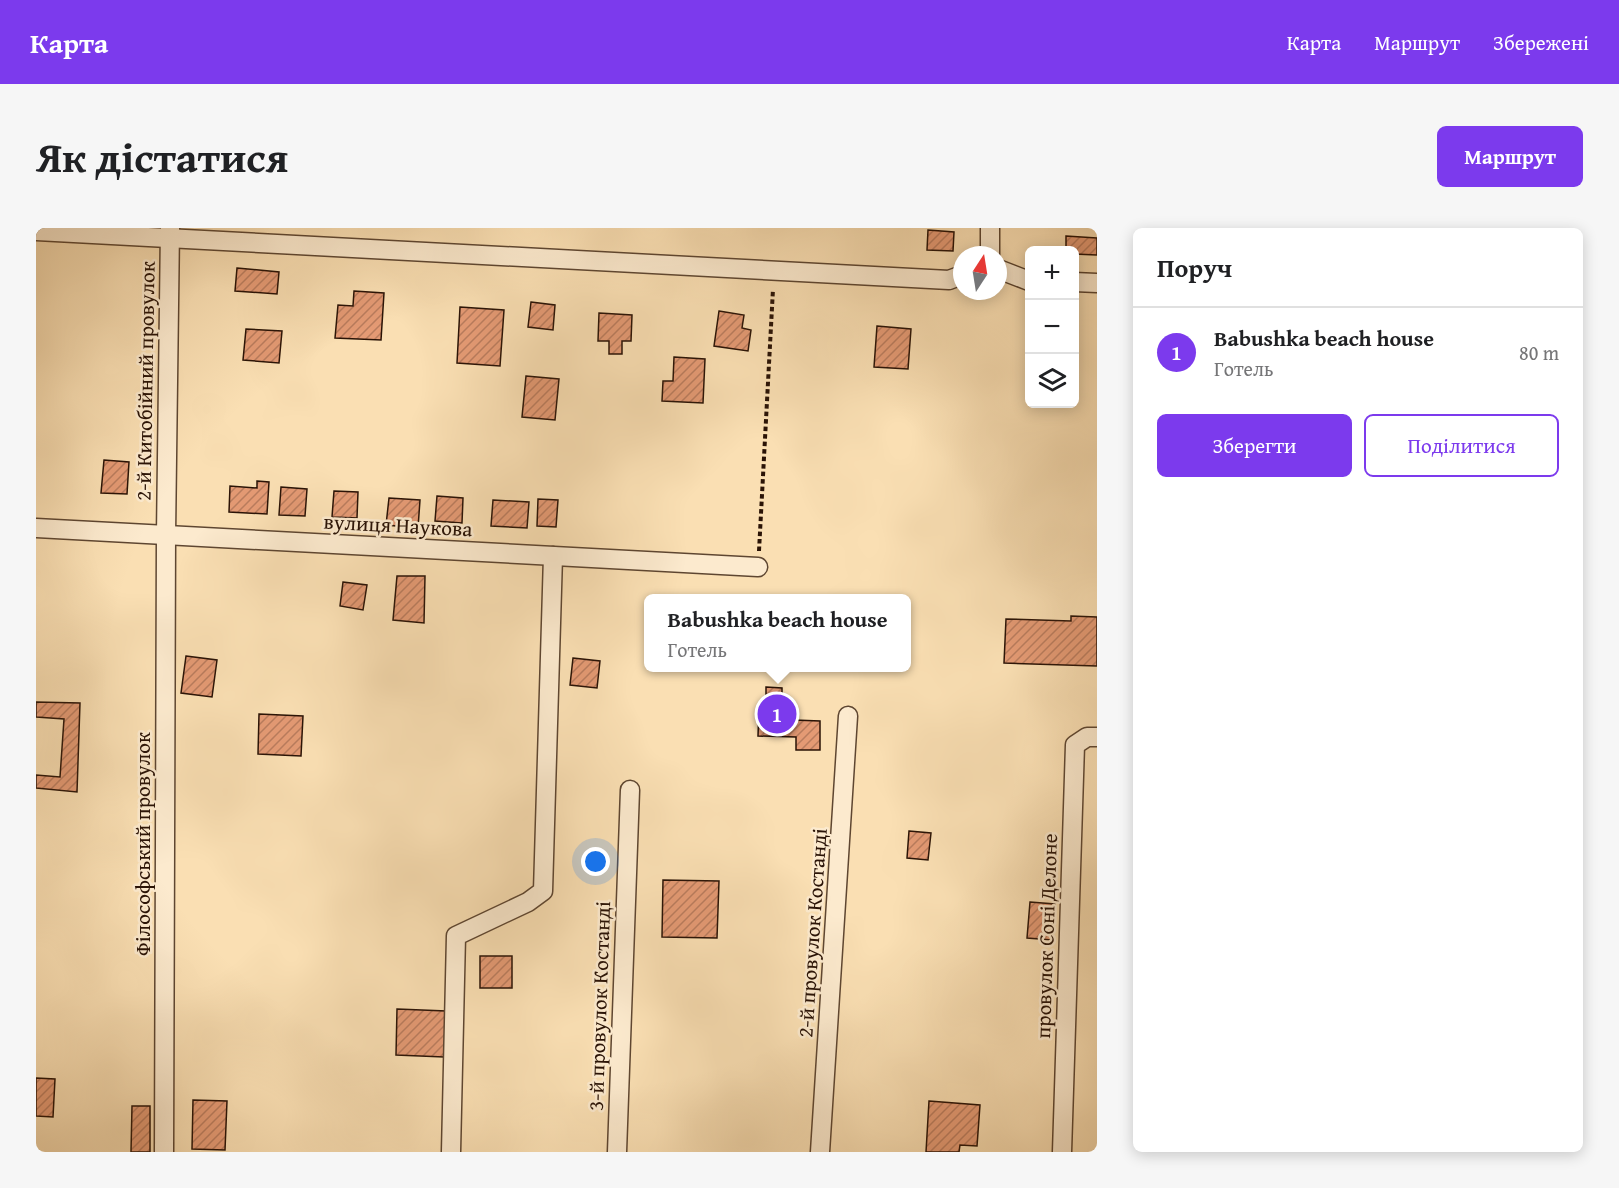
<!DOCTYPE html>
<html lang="uk">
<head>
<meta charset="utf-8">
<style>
	body { margin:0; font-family:"Gentium Book Plus",serif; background:#f6f6f6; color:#202124 }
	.controls { position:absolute; right:18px; top:18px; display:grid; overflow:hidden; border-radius:9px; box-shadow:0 3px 15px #0003 }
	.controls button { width:54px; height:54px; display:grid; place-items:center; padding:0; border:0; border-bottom:2px solid #e0e0e0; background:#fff; color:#202124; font:30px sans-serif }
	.compass { position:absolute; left:917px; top:18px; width:54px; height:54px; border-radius:50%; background:#fff; box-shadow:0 3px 15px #0003; rotate:12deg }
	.you { position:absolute; left:560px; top:634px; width:21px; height:21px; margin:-15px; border:4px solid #fff; border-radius:50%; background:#1a73e8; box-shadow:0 0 0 9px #1a73e833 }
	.badge { display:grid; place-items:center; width:39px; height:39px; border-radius:50%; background:#7c3aed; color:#fff; font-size:20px; font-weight:700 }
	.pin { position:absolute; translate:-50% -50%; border:3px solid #fff; box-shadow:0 2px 6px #0006 }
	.popup { position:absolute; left:608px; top:366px; width:267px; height:78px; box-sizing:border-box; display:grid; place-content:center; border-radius:9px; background:#fff; filter:drop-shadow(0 2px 4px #0005); font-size:20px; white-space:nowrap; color:#757577 }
	.popup b { font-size:22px; color:#202124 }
	.popup::after { content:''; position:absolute; left:50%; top:100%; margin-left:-12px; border:12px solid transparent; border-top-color:#fff }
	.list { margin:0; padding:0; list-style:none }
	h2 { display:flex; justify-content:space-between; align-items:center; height:78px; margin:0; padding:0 24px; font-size:26px }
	h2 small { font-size:20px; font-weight:400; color:#757577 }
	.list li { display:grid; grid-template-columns:39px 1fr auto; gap:18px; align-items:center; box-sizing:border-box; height:90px; padding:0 24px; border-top:2px solid #e0e0e0 }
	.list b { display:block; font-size:22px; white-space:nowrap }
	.list p { margin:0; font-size:20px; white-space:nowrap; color:#757577 }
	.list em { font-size:20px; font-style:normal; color:#757577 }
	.actions { display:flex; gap:12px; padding:18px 24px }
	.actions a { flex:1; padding:14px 0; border:2px solid #7c3aed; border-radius:9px; text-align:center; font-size:21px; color:#7c3aed }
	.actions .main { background:#7c3aed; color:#fff }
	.icon { flex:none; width:33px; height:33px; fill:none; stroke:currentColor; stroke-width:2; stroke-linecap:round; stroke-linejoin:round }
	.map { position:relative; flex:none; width:1061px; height:924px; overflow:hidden; border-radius:9px }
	header { display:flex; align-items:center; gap:36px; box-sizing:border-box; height:84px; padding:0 30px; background:#7c3aed; color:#fff }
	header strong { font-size:28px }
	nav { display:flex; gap:33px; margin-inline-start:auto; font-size:21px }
	.intro { display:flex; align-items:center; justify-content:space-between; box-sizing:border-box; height:144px; padding:0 36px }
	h1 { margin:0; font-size:42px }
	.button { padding:15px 27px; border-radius:9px; background:#7c3aed; color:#fff; font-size:21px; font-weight:700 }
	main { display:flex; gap:36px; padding:0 36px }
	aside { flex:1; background:#fff; border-radius:9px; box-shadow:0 3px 15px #0003 }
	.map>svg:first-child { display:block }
</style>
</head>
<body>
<header>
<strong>Карта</strong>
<nav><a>Карта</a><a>Маршрут</a><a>Збережені</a></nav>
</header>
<div class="intro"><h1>Як дістатися</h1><a class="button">Маршрут</a></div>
<main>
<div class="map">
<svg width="1061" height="924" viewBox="0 0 1061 924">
	<defs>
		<pattern id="building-hatch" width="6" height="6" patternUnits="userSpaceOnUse" patternTransform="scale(1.5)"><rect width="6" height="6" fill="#e49a74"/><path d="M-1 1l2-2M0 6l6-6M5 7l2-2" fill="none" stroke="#b97c5d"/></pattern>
	</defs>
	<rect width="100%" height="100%" fill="#fadfb3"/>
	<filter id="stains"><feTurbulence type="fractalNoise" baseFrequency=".00333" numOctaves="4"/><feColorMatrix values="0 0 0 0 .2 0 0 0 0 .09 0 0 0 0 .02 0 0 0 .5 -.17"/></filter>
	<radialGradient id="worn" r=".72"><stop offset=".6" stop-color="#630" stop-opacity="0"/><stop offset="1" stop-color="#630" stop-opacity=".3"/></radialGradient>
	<g fill="url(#building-hatch)" stroke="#2a1306" stroke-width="1.5">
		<path d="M 892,2 L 918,4 L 917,23 L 891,22 Z"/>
		<path d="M 1030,8 L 1061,10 L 1061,27 L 1038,26 L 1038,22 L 1030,22 Z"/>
		<path d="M 201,40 L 243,44 L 241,66 L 199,63 Z"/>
		<path d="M 318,63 L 348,65 L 345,112 L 299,110 L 302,77 L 317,78 Z"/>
		<path d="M 495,74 L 519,77 L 517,102 L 492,99 Z"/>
		<path d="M 424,79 L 468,82 L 464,138 L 421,135 Z"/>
		<path d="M 683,83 L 708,87 L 706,100 L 715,102 L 712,123 L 678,118 Z"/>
		<path d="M 563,85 L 596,87 L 595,113 L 586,113 L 586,126 L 573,126 L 573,113 L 562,113 Z"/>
		<path d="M 841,98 L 875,101 L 872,141 L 838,139 Z"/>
		<path d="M 210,101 L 246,103 L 243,135 L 207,132 Z"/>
		<path d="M 638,129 L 669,131 L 667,175 L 626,173 L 627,153 L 637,153 Z"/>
		<path d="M 490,148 L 523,151 L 519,192 L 486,189 Z"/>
		<path d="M 68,232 L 93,234 L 91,266 L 65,265 Z"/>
		<path d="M 221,253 L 233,254 L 231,286 L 193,284 L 194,258 L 221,260 Z"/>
		<path d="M 245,259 L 271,261 L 269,288 L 243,287 Z"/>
		<path d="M 298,263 L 322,264 L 321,290 L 296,289 Z"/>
		<path d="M 401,268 L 427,270 L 426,295 L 399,293 Z"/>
		<path d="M 353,270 L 384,272 L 382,300 L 350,297 Z"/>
		<path d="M 502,271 L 522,272 L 520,299 L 501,298 Z"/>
		<path d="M 457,272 L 493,274 L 491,300 L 455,298 Z"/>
		<path d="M 361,348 L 389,348 L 388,395 L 357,392 Z"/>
		<path d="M 307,354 L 331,357 L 327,382 L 304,378 Z"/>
		<path d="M 811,368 L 865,369 L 865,370 L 811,370 Z"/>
		<path d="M 1035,388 L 1061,389 L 1061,438 L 968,435 L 970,391 L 1035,393 Z"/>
		<path d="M 150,428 L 181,432 L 176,469 L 145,465 Z"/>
		<path d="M 537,430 L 564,433 L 561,460 L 534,457 Z"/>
		<path d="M 730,459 L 746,460 L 746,475 L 758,476 L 758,492 L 784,493 L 784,522 L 760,522 L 760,509 L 722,508 L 723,480 L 730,480 Z"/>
		<path d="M 0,474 L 44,475 L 41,564 L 0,560 L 0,547 L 24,549 L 28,491 L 0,489 Z"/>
		<path d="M 223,486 L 267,488 L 265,528 L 222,526 Z"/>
		<path d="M 873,603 L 895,605 L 892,632 L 871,630 Z"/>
		<path d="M 627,652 L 683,653 L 681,710 L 626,709 Z"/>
		<path d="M 994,674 L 1019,676 L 1016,712 L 991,710 Z"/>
		<rect x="444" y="728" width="32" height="32"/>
		<path d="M 361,781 L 410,783 L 408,829 L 360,827 Z"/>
		<path d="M 0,850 L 19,851 L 17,889 L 0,888 Z"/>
		<path d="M 157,872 L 191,873 L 189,922 L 156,921 Z"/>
		<path d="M 893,873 L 944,877 L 941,918 L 924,917 L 923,924 L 890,924 Z"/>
		<path d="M 96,878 L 114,878 L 114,924 L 95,924 Z"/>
	</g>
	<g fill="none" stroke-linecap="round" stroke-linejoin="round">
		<g stroke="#5e4631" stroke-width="21">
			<g id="street">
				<path d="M 0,3 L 913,52 L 926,47"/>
				<path d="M 954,27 L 954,0"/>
				<path d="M 962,41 L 993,53"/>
				<path d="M 1038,54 L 1061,55"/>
				<path d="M 0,300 L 722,339"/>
				<path d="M 128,924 L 130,307 L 134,0"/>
				<path d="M 415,924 L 420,708 L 492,674 L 507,663 L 517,328"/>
				<path d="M 581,924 L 594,562"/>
				<path d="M 784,924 L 812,488"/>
				<path d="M 1026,924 L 1039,517 L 1051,509 L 1061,509"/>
			</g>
		</g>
		<path stroke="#2a1306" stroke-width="4" stroke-dasharray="4.5 3" stroke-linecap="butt" d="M 723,323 L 737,61"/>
		<use href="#street" stroke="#fceace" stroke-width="18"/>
	</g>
	<g text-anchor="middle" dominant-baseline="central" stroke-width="5" stroke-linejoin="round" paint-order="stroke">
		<g font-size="21" fill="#2a1306" stroke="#fceace">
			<text transform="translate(109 153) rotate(-89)">2-й Китобійний провулок</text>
			<text transform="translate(362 297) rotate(3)">вулиця Наукова</text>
			<text transform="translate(106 616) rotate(-90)">Філософський провулок</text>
			<text transform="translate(776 705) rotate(-86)">2-й провулок Костанді</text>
			<text transform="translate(1010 708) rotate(-88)">провулок Соні Делоне</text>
			<text transform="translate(563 778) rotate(-88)">3-й провулок Костанді</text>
		</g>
	</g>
	<rect width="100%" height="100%" filter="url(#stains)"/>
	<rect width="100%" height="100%" fill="url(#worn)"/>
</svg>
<div class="controls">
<button>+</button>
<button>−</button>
<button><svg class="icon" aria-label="layers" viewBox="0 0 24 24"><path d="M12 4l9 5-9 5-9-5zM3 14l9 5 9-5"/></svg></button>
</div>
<svg class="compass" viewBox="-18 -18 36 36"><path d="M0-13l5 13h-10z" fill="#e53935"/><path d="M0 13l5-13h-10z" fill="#757577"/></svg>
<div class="you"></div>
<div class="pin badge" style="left:741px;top:486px">1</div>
<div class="popup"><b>Babushka beach house</b>Готель</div>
</div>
<aside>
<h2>Поруч<small></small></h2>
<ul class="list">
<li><span class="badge">1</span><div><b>Babushka beach house</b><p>Готель</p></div><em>80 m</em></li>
</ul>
<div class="actions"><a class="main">Зберегти</a><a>Поділитися</a></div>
</aside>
</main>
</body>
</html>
